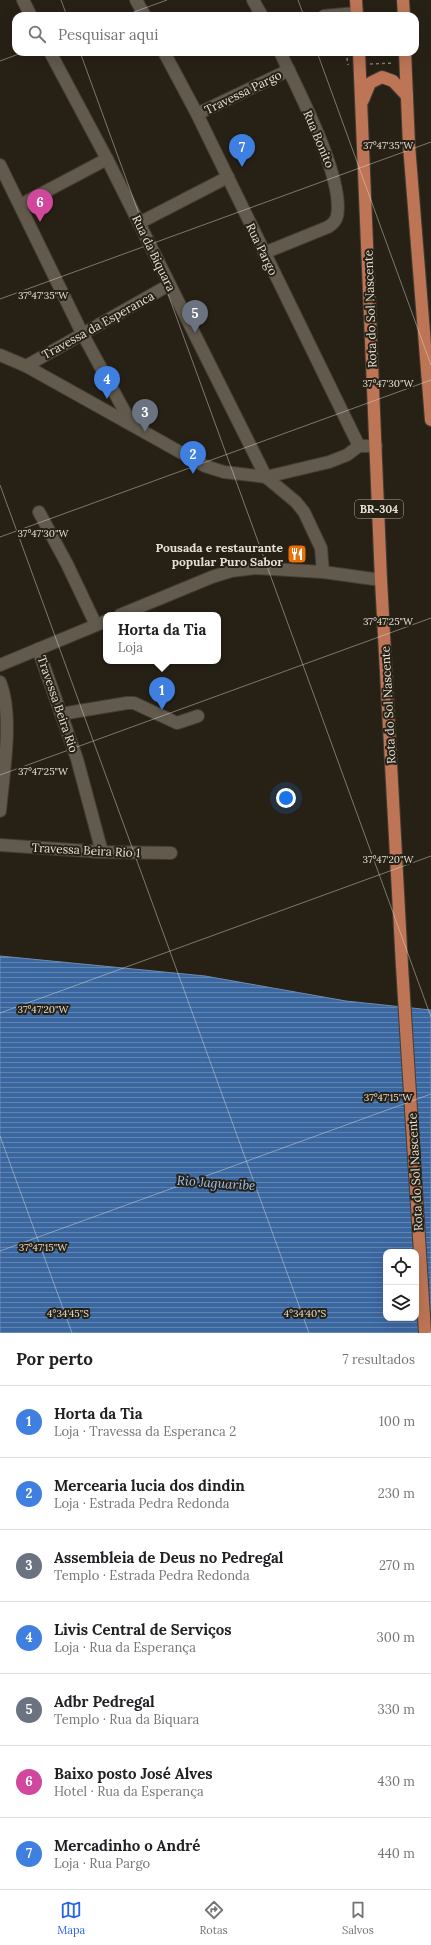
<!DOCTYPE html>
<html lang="pt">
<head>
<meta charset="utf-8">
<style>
	body { margin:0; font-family:Lora,serif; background:#f2f2f2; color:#202124 }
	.controls { position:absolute; right:12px; bottom:12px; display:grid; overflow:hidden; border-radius:8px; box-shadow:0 4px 16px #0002 }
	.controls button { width:36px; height:36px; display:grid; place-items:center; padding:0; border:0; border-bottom:1px solid #e0e0e0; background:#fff; color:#202124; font:20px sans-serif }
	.you { position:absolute; left:286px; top:798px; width:14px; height:14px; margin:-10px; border:3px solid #fff; border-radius:50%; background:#1a73e8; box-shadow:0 0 0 6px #1a73e833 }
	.badge { display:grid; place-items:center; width:26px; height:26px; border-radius:50%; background:#2563eb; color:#fff; font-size:13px; font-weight:700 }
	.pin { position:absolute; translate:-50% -33px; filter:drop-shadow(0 1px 2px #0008) }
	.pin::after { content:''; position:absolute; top:21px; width:14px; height:12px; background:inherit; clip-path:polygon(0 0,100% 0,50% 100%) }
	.popup { position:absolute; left:103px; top:612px; width:118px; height:52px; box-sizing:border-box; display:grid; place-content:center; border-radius:8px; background:#fff; filter:drop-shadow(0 1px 3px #0005); font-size:13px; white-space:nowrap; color:#757577 }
	.popup b { font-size:15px; color:#202124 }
	.popup::after { content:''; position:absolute; left:50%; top:100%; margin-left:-8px; border:8px solid transparent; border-top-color:#fff }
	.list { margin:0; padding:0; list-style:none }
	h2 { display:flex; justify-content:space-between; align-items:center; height:52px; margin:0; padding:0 16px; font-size:17px }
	h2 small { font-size:13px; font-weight:400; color:#757577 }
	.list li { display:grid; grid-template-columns:26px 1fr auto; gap:12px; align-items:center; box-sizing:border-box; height:72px; padding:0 16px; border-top:1px solid #e0e0e0 }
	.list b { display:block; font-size:15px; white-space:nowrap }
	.list p { margin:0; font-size:13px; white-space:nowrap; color:#757577 }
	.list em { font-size:13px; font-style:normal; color:#757577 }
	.icon { flex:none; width:22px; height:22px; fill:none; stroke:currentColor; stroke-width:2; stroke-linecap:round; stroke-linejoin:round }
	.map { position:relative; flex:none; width:431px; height:1333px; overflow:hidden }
	.search { position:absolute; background:#fff; box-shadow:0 4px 16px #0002; left:12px; right:12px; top:12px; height:44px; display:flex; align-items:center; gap:10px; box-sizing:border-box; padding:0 14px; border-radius:12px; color:#757577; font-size:15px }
	.sheet { height:556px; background:#fff }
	nav { display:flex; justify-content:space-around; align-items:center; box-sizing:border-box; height:56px; border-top:1px solid #e0e0e0; background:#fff; font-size:11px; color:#757577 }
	nav a { display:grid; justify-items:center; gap:2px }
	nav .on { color:#2563eb }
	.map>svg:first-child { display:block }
</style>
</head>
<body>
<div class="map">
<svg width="431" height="1333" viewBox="0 0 431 1333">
	<defs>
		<pattern id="water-rules" width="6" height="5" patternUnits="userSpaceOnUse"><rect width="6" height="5" fill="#3b67a0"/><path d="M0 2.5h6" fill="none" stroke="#6184b1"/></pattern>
	</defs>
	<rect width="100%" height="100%" fill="#272115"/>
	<path fill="url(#water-rules)" stroke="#6e8bb1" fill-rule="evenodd" d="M 0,956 L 205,976 L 346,1001 L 431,1010 L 431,1333 L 0,1333 ZM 386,1252 L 416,1252 L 416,1318 L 386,1318 Z"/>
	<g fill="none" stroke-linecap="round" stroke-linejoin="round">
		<g stroke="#433d35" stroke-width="14">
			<g id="minor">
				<path d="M 23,0 L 31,16"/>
				<path d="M 136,0 L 145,16"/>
				<path d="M 253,0 L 262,16"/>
				<path d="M 324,16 L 356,13"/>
				<path d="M 50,52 L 107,159 L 266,477 L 329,462 L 347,455 L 359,446 L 376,446"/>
				<path d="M 164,52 L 197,114 L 359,446"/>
				<path d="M 197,114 L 289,70"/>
				<path d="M 0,165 L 82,333 L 132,425"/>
				<path d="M 20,205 L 107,159"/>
				<path d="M 139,223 L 228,177"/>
				<path d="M 264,253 L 328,227 C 333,224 336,221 337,216 C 345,179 297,88 280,52"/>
				<path d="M 0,355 L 26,366 L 205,466 L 224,472 L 266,477 L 296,502 L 304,512 L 321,548 L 323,572"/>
				<path d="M 26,366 L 169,285"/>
				<path d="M 39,512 L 67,564 L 96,625"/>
				<path d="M 120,615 L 212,577 L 231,571 L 256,568 L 323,572 L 381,580"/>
				<path d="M 38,649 L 77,759 L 102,852"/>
				<path d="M 0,665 L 106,621"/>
				<path d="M 0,682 C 14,716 3,775 0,811"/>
				<path d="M 61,714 L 127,703 L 134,703 L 177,723 L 198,716"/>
				<path d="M 0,845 L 102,852 L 171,853"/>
			</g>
		</g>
		<g stroke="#433d35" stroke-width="14">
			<g id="trunk">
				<path d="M 356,0 L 357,16"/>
				<path d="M 403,0 L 404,16"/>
				<path d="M 359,52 L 381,580 L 402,966 L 425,1333"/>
				<path d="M 405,52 L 409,145 L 431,420"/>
				<path d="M 363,100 L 370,83 L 382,77 L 393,81 L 407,96"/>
			</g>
		</g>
		<g stroke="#878278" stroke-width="1.5" stroke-dasharray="3 3" stroke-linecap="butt">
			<path d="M 346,52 L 348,65"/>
			<path d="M 370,64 L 394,63"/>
		</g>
		<use href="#minor" stroke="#615a4d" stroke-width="12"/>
		<use href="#trunk" stroke="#bd7556" stroke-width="12"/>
	</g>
	<path fill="none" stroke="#e4e0d8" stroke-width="1" stroke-opacity="0.45" d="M 61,0 L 67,16M 298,0 L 304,16M 123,16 L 167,0M 80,52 L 431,1017M 317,52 L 431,365M 0,61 L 24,52M 0,299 L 431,142M 0,485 L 309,1333M 0,537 L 431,380M 0,775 L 431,618M 0,1013 L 431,856M 0,1136 L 72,1333M 0,1251 L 431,1094M 429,1333 L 431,1332"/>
	<defs>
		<g id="restaurant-square" transform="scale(1)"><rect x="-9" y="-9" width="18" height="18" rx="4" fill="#e8710a" stroke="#272115"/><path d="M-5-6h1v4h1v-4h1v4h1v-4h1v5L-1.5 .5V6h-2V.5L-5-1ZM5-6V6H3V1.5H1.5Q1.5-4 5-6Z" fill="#fff"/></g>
	</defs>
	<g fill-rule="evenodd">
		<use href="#restaurant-square" x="297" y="554"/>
	</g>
	<g text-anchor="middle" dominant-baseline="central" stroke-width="4" stroke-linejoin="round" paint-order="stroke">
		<rect fill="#272115" stroke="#aba79e" stroke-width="1" x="355" y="500" width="48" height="18" rx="3"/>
		<g font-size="11" font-weight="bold" fill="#e4e0d8">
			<text x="379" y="509">BR-304</text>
		</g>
		<g font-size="12" fill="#e4e0d8" stroke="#272115">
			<text transform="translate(243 92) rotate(-26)">Travessa Pargo</text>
			<text transform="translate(319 139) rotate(67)">Rua Bonito</text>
			<text transform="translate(262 249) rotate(64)">Rua Pargo</text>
			<text transform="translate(154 253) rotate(64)">Rua da Biquara</text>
			<text transform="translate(370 309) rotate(-92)">Rota do Sol Nascente</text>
			<text transform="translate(98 325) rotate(-29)">Travessa da Esperanca</text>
			<text transform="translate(58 704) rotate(71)">Travessa Beira Rio</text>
			<text transform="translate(388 705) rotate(-93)">Rota do Sol Nascente</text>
			<text transform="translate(86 850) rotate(3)">Travessa Beira Rio 1</text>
			<text transform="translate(415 1172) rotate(-93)">Rota do Sol Nascente</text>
		</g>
		<g font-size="12" font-weight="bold" fill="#e4e0d8" stroke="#272115" text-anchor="end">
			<text x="283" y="547">Pousada e restaurante<tspan x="283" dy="14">popular Puro Sabor</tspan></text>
		</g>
		<g font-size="13" font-style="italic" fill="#9fc3f4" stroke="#272115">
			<text transform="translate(216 1183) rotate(4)">Rio Jaguaribe</text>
		</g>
	</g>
	<g font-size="10" text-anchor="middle" fill="#e4e0d8" stroke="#272115" stroke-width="4" stroke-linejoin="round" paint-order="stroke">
		<text x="388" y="149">37°47'35"W</text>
		<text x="43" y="299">37°47'35"W</text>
		<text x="388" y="387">37°47'30"W</text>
		<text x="43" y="537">37°47'30"W</text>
		<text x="388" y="625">37°47'25"W</text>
		<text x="43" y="775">37°47'25"W</text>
		<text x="388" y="863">37°47'20"W</text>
		<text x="43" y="1013">37°47'20"W</text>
		<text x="388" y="1101">37°47'15"W</text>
		<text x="43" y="1251">37°47'15"W</text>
		<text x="68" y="1317">4°34'45"S</text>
		<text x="305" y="1317">4°34'40"S</text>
	</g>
</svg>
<div class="controls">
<button><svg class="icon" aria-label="locate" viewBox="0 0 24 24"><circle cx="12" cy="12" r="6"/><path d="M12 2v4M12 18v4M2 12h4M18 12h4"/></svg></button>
<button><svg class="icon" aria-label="layers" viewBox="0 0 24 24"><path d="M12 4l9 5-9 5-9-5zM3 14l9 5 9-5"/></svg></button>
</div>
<div class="you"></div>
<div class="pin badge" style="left:162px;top:710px;background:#3f7fe0">1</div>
<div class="popup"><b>Horta da Tia</b>Loja</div>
<div class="pin badge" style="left:193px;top:474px;background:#3f7fe0">2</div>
<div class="pin badge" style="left:145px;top:432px;background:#6b7280">3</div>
<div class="pin badge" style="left:107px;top:399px;background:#3f7fe0">4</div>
<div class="pin badge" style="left:195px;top:333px;background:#6b7280">5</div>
<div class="pin badge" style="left:40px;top:222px;background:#d1479c">6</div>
<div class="pin badge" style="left:242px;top:167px;background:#3f7fe0">7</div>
<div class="search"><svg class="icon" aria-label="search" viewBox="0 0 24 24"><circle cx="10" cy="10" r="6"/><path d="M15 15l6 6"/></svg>Pesquisar aqui</div>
</div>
<section class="sheet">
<h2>Por perto<small>7 resultados</small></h2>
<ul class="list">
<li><span class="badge" style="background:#3f7fe0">1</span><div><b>Horta da Tia</b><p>Loja · Travessa da Esperanca 2</p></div><em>100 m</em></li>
<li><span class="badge" style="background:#3f7fe0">2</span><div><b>Mercearia lucia dos dindin</b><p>Loja · Estrada Pedra Redonda</p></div><em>230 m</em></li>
<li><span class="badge" style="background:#6b7280">3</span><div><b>Assembleia de Deus no Pedregal</b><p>Templo · Estrada Pedra Redonda</p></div><em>270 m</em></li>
<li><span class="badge" style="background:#3f7fe0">4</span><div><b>Livis Central de Serviços</b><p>Loja · Rua da Esperança</p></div><em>300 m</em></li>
<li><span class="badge" style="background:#6b7280">5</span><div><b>Adbr Pedregal</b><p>Templo · Rua da Biquara</p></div><em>330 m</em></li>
<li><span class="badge" style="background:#d1479c">6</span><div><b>Baixo posto José Alves</b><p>Hotel · Rua da Esperança</p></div><em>430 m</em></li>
<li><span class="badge" style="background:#3f7fe0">7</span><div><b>Mercadinho o André</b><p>Loja · Rua Pargo</p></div><em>440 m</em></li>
</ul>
</section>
<nav>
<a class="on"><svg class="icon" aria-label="map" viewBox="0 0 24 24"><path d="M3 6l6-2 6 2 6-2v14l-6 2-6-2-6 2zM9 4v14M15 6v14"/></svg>Mapa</a>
<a><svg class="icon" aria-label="directions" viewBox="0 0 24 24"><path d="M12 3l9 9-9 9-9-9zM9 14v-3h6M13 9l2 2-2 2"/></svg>Rotas</a>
<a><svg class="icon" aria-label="saved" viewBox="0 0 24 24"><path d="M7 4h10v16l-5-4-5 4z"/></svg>Salvos</a>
</nav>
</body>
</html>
